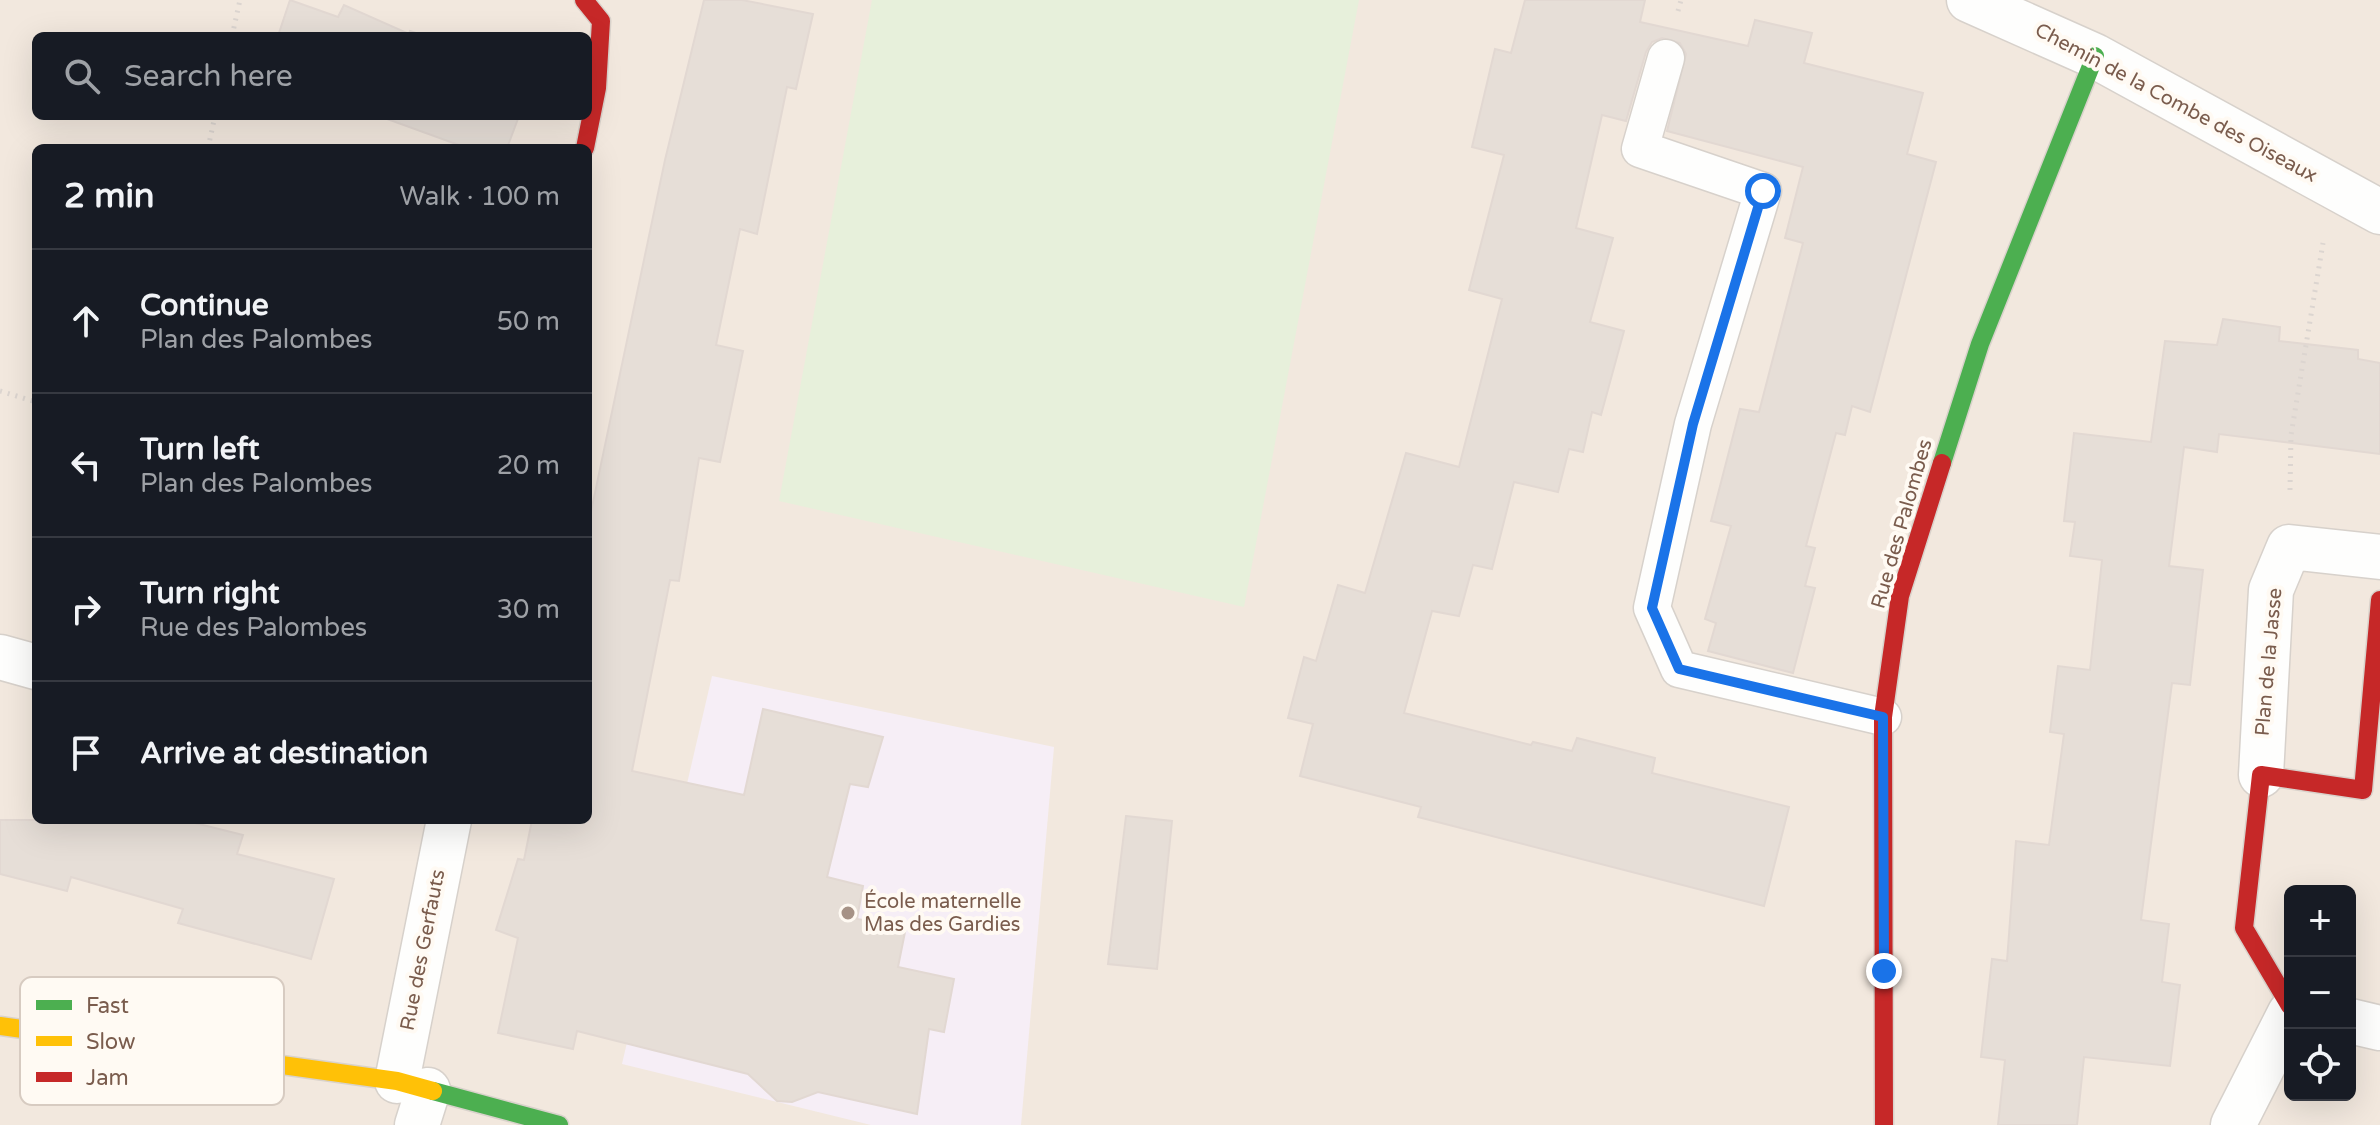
<!DOCTYPE html>
<html lang="en">
<head>
<meta charset="utf-8">
<style>
	body { margin:0; font-family:"Varela Round",sans-serif; background:#20242c; color:#f1f3f6 }
	.controls { position:absolute; right:24px; bottom:24px; display:grid; overflow:hidden; border-radius:12px; box-shadow:0 8px 32px #0002 }
	.controls button { width:72px; height:72px; display:grid; place-items:center; padding:0; border:0; border-bottom:2px solid #363941; background:#171b24; color:#f1f3f6; font:40px sans-serif }
	.stop { position:absolute; width:24px; height:24px; margin:-18px; border:6px solid #1a73e8; border-radius:50%; background:#fff }
	.stop.end { background:#1a73e8; border-color:#fff; box-shadow:0 2px 8px #0008 }
	.list { margin:0; padding:0; list-style:none }
	h2 { display:flex; justify-content:space-between; align-items:center; height:104px; margin:0; padding:0 32px; font-size:34px }
	h2 small { font-size:26px; font-weight:400; color:#9ea1a6 }
	.list li { display:grid; grid-template-columns:52px 1fr auto; gap:24px; align-items:center; box-sizing:border-box; height:144px; padding:0 32px; border-top:2px solid #363941 }
	.list b { display:block; font-size:30px; white-space:nowrap }
	.list p { margin:0; font-size:26px; white-space:nowrap; color:#9ea1a6 }
	.list em { font-size:26px; font-style:normal; color:#9ea1a6 }
	.icon { flex:none; width:44px; height:44px; fill:none; stroke:currentColor; stroke-width:2; stroke-linecap:round; stroke-linejoin:round }
	.map { position:relative; flex:none; width:2380px; height:1125px; overflow:hidden }
	.search { position:absolute; background:#171b24; box-shadow:0 8px 32px #0002; left:32px; top:32px; width:560px; height:88px; display:flex; align-items:center; gap:20px; box-sizing:border-box; padding:0 28px; border-radius:12px; color:#9ea1a6; font-size:30px }
	.panel { position:absolute; background:#171b24; box-shadow:0 8px 32px #0002; left:32px; top:144px; width:560px; height:680px; border-radius:12px }
	.map>svg:first-child { display:block }
</style>
</head>
<body>
<div class="map">
<svg width="2380" height="1125" viewBox="0 0 2380 1125">
	<rect width="100%" height="100%" fill="#f9f5f0"/>
	<path fill="#f2e8de" fill-rule="evenodd" d="M 0,0 L 2380,0 L 2380,1125 L 0,1125 ZM 36,36 L 588,36 L 588,116 L 36,116 ZM 36,148 L 588,148 L 588,820 L 36,820 ZM 2290,891 L 2350,891 L 2350,1095 L 2290,1095 Z"/>
	<path fill="#f6eef6" d="M 712,676 L 1054,747 L 1021,1125 L 871,1125 L 622,1064 Z"/>
	<path fill="#e7f0db" d="M 872,0 L 1359,0 L 1244,607 L 779,501 Z"/>
	<g fill="#e6ded7" stroke="#e2d8d2" stroke-width="2">
		<path d="M 290,0 L 338,17 L 344,5 L 409,34 L 410,31 L 425,36 L 278,36 Z"/>
		<path d="M 704,0 L 742,0 L 813,14 L 796,89 L 787,87 L 757,234 L 740,229 L 716,345 L 743,351 L 720,462 L 699,458 L 679,581 L 670,580 L 632,771 L 744,795 L 763,709 L 883,737 L 868,787 L 850,784 L 827,877 L 863,886 L 857,919 L 906,927 L 898,967 L 954,979 L 944,1032 L 929,1029 L 917,1114 L 818,1092 L 792,1102 L 777,1101 L 748,1074 L 577,1031 L 573,1049 L 498,1033 L 518,938 L 496,930 L 518,859 L 524,860 L 532,820 L 588,820 L 588,526 L 665,160 Z"/>
		<path d="M 1525,0 L 1645,0 L 1640,22 L 1748,46 L 1755,20 L 1812,33 L 1804,63 L 1923,93 L 1907,154 L 1936,162 L 1870,412 L 1852,406 L 1845,435 L 1836,433 L 1806,546 L 1815,548 L 1805,586 L 1815,588 L 1793,673 L 1708,651 L 1716,623 L 1705,619 L 1731,526 L 1711,521 L 1740,409 L 1759,412 L 1803,243 L 1785,238 L 1803,167 L 1667,131 L 1686,54 L 1680,43 L 1662,38 L 1652,42 L 1646,52 L 1626,121 L 1602,115 L 1576,228 L 1613,238 L 1590,322 L 1624,331 L 1601,415 L 1592,412 L 1583,452 L 1569,449 L 1558,492 L 1514,482 L 1492,569 L 1473,565 L 1459,616 L 1432,611 L 1404,713 L 1531,745 L 1533,742 L 1572,751 L 1577,738 L 1655,758 L 1652,773 L 1789,807 L 1764,906 L 1418,817 L 1421,807 L 1300,776 L 1313,724 L 1288,718 L 1304,657 L 1316,661 L 1338,585 L 1365,593 L 1406,453 L 1459,467 L 1502,299 L 1469,290 L 1504,155 L 1472,147 L 1495,49 L 1511,53 Z"/>
		<path d="M 379,116 L 519,116 L 507,148 L 467,148 Z"/>
		<path d="M 2223,319 L 2280,327 L 2279,341 L 2358,350 L 2358,359 L 2380,363 L 2380,454 L 2219,434 L 2217,452 L 2184,447 L 2169,566 L 2203,570 L 2190,685 L 2172,683 L 2141,920 L 2169,924 L 2162,982 L 2180,985 L 2170,1066 L 2084,1057 L 2077,1125 L 1998,1125 L 2005,1060 L 1981,1057 L 1992,959 L 2007,961 L 2016,841 L 2049,845 L 2064,734 L 2050,732 L 2058,666 L 2090,670 L 2096,616 L 2102,560 L 2070,556 L 2075,522 L 2064,521 L 2074,433 L 2151,442 L 2165,341 L 2217,345 Z"/>
		<path d="M 1126,816 L 1172,821 L 1157,969 L 1108,964 Z"/>
		<path d="M 0,820 L 183,820 L 243,835 L 237,854 L 334,879 L 311,959 L 178,923 L 183,909 L 71,877 L 67,891 L 0,874 Z"/>
	</g>
	<g fill="none" stroke-linecap="round" stroke-linejoin="round">
		<g stroke="#d7d1cb" stroke-width="39">
			<path id="lane" d="M 1666,58 L 1640,149 L 1763,191 L 1693,424 L 1652,608 L 1679,669 L 1883,717"/>
		</g>
		<g stroke="#d7d1cb" stroke-width="47">
			<g id="street">
				<path d="M 1969,0 L 2095,56 L 2380,212"/>
				<path d="M 0,657 L 36,667"/>
				<path d="M 2261,775 L 2271,590 L 2289,547 L 2380,557"/>
				<path d="M 2350,1021 L 2380,1028"/>
				<path d="M 397,1081 L 449,820"/>
				<path d="M 417,1125 L 428,1090"/>
				<path d="M 2233,1125 L 2290,1013"/>
			</g>
		</g>
		<g stroke="#d9d2cb" stroke-width="21">
			<g id="fast">
				<path d="M 1942,463 L 1980,344 L 2095,56"/>
				<path d="M 433,1091 L 559,1125"/>
			</g>
		</g>
		<g stroke="#d9d2cb" stroke-width="21">
			<path id="slow" d="M 0,1026 L 397,1081 L 433,1091"/>
		</g>
		<g stroke="#d9d2cb" stroke-width="21">
			<g id="jam">
				<path d="M 584,0 L 601,21 L 597,88 L 585,148"/>
				<path d="M 2290,1006 L 2244,928 L 2261,775 L 2363,790 L 2380,600"/>
				<path d="M 1884,1125 L 1883,717 L 1900,596 L 1942,463"/>
			</g>
		</g>
		<g stroke="#dcd5d0" stroke-width="5" stroke-dasharray="2 6" stroke-linecap="butt">
			<path d="M 1678,11 L 1681,0"/>
			<path d="M 232,36 L 240,0"/>
			<path d="M 208,148 L 215,116"/>
			<path d="M 0,391 L 36,402"/>
			<path d="M 2290,490 L 2291,435 L 2323,243"/>
		</g>
		<use href="#lane" stroke="#fefefd" stroke-width="36"/>
		<use href="#street" stroke="#fefefd" stroke-width="44"/>
		<use href="#fast" stroke="#4caf50" stroke-width="18"/>
		<use href="#slow" stroke="#ffc107" stroke-width="18"/>
		<use href="#jam" stroke="#c62828" stroke-width="18"/>
	</g>
	<g fill="none" stroke-linecap="round" stroke-linejoin="round">
		<path stroke="#1a73e8" stroke-width="10" d="M 1763,191 L 1693,424 L 1652,608 L 1679,669 L 1883,717 L 1884,971"/>
	</g>
	<circle fill="#a69286" stroke="#fffaf3" stroke-width="3" cx="848" cy="913" r="8"/>
	<g text-anchor="middle" dominant-baseline="central" stroke-width="8" stroke-linejoin="round" paint-order="stroke">
		<g font-size="20" fill="#7a5c4d" stroke="#fffaf3">
			<text transform="translate(2176 103) rotate(28)">Chemin de la Combe des Oiseaux</text>
			<text transform="translate(1902 524) rotate(-74)">Rue des Palombes</text>
			<text transform="translate(2269 662) rotate(-85)">Plan de la Jasse</text>
			<text transform="translate(423 950) rotate(-79)">Rue des Gerfauts</text>
		</g>
		<g font-size="20" fill="#7a5c4d" stroke="#fffaf3" text-anchor="start">
			<text x="864" y="902">École maternelle<tspan x="864" dy="23">Mas des Gardies</tspan></text>
		</g>
	</g>
	<rect x="20" y="977" width="264" height="128" rx="12" fill="#fffaf3" stroke="#d7cbc1" stroke-width="2"/>
	<rect x="36" y="1000" width="36" height="10" fill="#4caf50"/>
	<rect x="36" y="1036" width="36" height="10" fill="#ffc107"/>
	<rect x="36" y="1072" width="36" height="10" fill="#c62828"/>
	<g font-size="22" fill="#7a5c4d">
		<text x="86" y="1013">Fast</text>
		<text x="86" y="1049">Slow</text>
		<text x="86" y="1085">Jam</text>
	</g>
</svg>
<div class="controls">
<button>+</button>
<button>−</button>
<button><svg class="icon" aria-label="locate" viewBox="0 0 24 24"><circle cx="12" cy="12" r="6"/><path d="M12 2v4M12 18v4M2 12h4M18 12h4"/></svg></button>
</div>
<div class="stop" style="left:1763px;top:191px"></div>
<div class="stop end" style="left:1884px;top:971px"></div>
<div class="search"><svg class="icon" aria-label="search" viewBox="0 0 24 24"><circle cx="10" cy="10" r="6"/><path d="M15 15l6 6"/></svg>Search here</div>
<section class="panel">
<h2>2 min<small>Walk · 100 m</small></h2>
<ul class="list">
<li><svg class="icon" aria-label="ahead" viewBox="0 0 24 24"><path d="M12 20V5M6 11l6-6 6 6"/></svg><div><b>Continue</b><p>Plan des Palombes</p></div><em>50 m</em></li>
<li><svg class="icon" aria-label="left" viewBox="0 0 24 24"><path d="M17 20v-9H6M10 6l-5 5 5 5"/></svg><div><b>Turn left</b><p>Plan des Palombes</p></div><em>20 m</em></li>
<li><svg class="icon" aria-label="right" viewBox="0 0 24 24"><path d="M7 20v-9h11M14 6l5 5-5 5"/></svg><div><b>Turn right</b><p>Rue des Palombes</p></div><em>30 m</em></li>
<li><svg class="icon" aria-label="arrive" viewBox="0 0 24 24"><path d="M6 21V4h12l-3 4 3 4H6"/></svg><div><b>Arrive at destination</b></div></li>
</ul>
</section>
</div>
</body>
</html>
